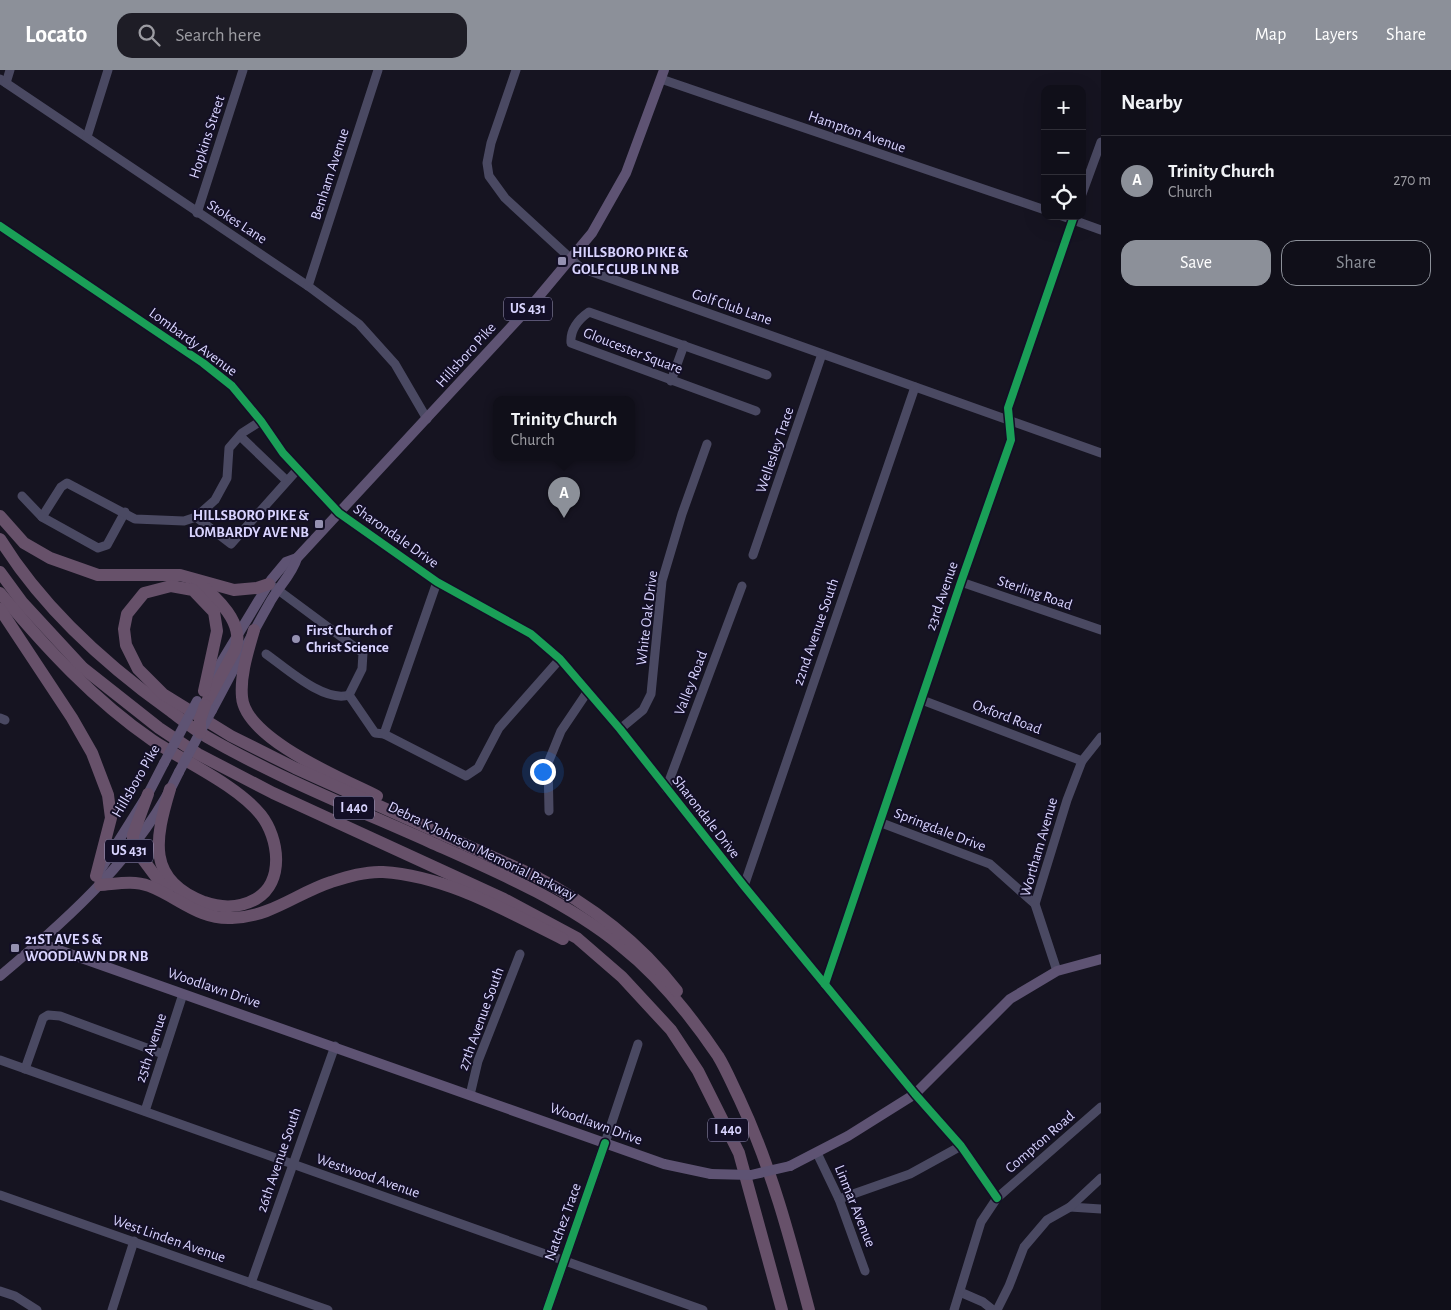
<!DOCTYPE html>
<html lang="en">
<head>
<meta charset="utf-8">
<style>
	body { margin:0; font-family:"Alegreya Sans",sans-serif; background:#1e1d26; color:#f1f3f6 }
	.controls { position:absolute; right:15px; top:15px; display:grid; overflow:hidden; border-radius:10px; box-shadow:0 5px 20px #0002 }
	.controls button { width:45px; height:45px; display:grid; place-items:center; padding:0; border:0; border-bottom:1px solid #302f38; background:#100f19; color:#f1f3f6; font:25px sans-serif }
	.you { position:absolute; left:542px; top:701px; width:18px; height:18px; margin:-12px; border:4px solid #fff; border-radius:50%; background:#1a73e8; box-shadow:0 0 0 8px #1a73e833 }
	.badge { display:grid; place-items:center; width:32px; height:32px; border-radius:50%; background:#8c9099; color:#fff; font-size:16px; font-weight:700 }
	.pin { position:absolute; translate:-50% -41px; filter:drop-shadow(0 1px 2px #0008) }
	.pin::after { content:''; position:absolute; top:26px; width:18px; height:15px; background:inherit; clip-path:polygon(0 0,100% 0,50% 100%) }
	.popup { position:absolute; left:493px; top:326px; width:142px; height:65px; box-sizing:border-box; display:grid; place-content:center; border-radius:10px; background:#100f19; filter:drop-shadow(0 1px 4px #0005); font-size:16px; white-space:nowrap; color:#9c9ca2 }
	.popup b { font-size:19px; color:#f1f3f6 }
	.popup::after { content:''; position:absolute; left:50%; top:100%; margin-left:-10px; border:10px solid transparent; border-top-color:#100f19 }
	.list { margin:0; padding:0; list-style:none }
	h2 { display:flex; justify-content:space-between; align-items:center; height:65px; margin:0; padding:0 20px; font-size:21px }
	h2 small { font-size:16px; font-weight:400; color:#9c9ca2 }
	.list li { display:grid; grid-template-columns:32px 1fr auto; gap:15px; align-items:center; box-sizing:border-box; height:90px; padding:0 20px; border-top:1px solid #302f38 }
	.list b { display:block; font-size:19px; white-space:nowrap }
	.list p { margin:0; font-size:16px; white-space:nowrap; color:#9c9ca2 }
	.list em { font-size:16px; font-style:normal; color:#9c9ca2 }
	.actions { display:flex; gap:10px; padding:15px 20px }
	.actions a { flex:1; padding:11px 0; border:1px solid #8c9099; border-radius:15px; text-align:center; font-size:18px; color:#8c9099 }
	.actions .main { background:#8c9099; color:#fff }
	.icon { flex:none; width:28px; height:28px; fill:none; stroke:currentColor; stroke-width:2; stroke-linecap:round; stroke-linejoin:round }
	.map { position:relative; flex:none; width:1101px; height:1240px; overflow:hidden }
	header { display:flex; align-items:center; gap:30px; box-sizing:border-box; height:70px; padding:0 25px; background:#8c9099; color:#fff }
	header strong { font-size:24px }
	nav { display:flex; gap:28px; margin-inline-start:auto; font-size:18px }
	.search { width:350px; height:45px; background:#1e1d26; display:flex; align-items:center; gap:12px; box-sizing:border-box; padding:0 18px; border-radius:15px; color:#9c9ca2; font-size:19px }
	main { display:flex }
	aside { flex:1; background:#100f19 }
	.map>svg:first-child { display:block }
</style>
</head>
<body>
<header>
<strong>Locato</strong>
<div class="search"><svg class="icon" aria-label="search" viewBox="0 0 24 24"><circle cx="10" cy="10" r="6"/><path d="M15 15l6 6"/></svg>Search here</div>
<nav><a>Map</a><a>Layers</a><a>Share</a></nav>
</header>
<main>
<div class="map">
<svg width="1101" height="1240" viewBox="0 0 1101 1240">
	<rect width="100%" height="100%" fill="#161421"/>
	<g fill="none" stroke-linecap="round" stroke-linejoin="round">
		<g stroke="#4a4962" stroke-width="9">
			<path d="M 516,0 L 491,73 L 487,93 L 489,106 L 505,128 L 581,198 L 1101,383"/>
			<path d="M 0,9 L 308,216 L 359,254 L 395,294 L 427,349"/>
			<path d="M 661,9 L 1045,140"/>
			<path d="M 6,13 L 10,0"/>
			<path d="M 87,67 L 108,0"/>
			<path d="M 1082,124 L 1101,72"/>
			<path d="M 197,143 L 243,0"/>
			<path d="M 1062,146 L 1101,160"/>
			<path d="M 0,156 L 203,293 L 232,316 L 261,351 L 283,383 L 339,443 L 437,512 L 531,564 L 560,589 L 620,659 L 744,816 L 915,1024 L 961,1076 L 997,1128"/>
			<path d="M 308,216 L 378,0"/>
			<path d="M 671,311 L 684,275"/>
			<path d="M 756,341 L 571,273 C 570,259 579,249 589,242 L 767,305"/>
			<path d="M 240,366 L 287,411"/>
			<path d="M 22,426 L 42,447 L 98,478 L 107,475 L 125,442"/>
			<path d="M 42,447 L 61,417 L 67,413 L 135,449 L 184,451 L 196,447 L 215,430 L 227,408 L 229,378 L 242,363 L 261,351"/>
			<path d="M 196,447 L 231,474 L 298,399"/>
			<path d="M 753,485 L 822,284"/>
			<path d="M 961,512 L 1101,560"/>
			<path d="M 266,584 C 286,598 324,633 349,625 L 362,599 L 363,583 L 274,517"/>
			<path d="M 349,625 L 375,663 L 384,664 L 466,706 L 478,698 L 499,658 L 560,589"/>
			<path d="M 922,630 L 1082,691"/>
			<path d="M 0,648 L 5,650"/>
			<path d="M 620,659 L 643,640 L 651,624 L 662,511 L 682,444 L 707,374"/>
			<path d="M 384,664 L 437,512"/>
			<path d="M 666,719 L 742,516"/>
			<path d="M 549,741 L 548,693 L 561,661 L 588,621"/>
			<path d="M 879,752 L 990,794 L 1035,834"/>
			<path d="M 744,816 L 915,317"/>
			<path d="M 1057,901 L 1035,834 L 1067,730 L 1082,691 L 1101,667"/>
			<path d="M 825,914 L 961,512 L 1011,370 L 1008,338 L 1074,146"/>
			<path d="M 0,990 L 703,1240"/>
			<path d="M 25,999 L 43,948 L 48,945 L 60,946 L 163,984"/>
			<path d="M 470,1025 L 478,991 L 520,884"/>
			<path d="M 145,1041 L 183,924"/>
			<path d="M 605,1073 L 638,974"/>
			<path d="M 817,1083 L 839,1129 L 865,1201"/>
			<path d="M 0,1125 L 328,1240"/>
			<path d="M 839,1129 L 910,1104 L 961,1076"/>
			<path d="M 1070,1137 L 1101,1139"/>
			<path d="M 251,1213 L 335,976"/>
			<path d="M 0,1221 L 15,1226 L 37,1240"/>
			<path d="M 960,1222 L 983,1232 L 993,1240"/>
			<path d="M 112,1240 L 134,1171"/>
			<path d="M 954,1240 L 981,1152 L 997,1128 L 1101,1037"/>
			<path d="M 997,1240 L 1009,1216 L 1024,1177 L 1047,1150 L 1070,1137 L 1101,1108"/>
		</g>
		<g stroke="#5e5373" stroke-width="10">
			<path d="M 208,614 L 271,510 L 286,492 L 297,488"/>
			<path d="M 212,640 C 231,605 249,569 269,534 C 277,518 292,505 297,488 L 536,230 L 592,163 L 626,103 L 664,0"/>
			<path d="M 99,802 L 148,724 L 164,693"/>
			<path d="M 39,873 L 664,1094 L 711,1104"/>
			<path d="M 0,906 C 69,848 140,785 179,702"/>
			<path d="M 790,1096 L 848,1066 L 915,1024 L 1010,929 L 1057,901 L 1101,889"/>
			<path d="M 547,1240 L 605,1073"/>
		</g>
		<g stroke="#67516a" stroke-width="12">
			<path d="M 0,446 L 24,473 L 50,488 L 98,505 L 180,505 L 234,520 L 257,518 L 269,514"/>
			<path d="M 0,469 C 42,537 105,594 169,640 C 181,649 193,659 207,667 C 278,708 356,739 430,772 C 495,801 566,831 621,876 C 659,906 691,946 718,986 C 726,999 732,1014 739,1028 C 771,1096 790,1168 809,1240"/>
			<path d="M 0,502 L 22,532 L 83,598 L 159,658 L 198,684 L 273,723 L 504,829 L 577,868 L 622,907 L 671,960 L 698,1001 L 739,1083 L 782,1240"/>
			<path d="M 197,512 C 216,526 246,554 235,580 L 205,635"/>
			<path d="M 0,523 C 45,577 94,630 152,670 C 185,692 237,715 261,745 C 279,768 285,812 256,829 C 240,838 221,838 204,832 C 146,810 155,769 170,719"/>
			<path d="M 0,539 L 72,648 L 92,683 L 108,725 L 111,748 L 96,806"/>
			<path d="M 254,560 C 248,581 240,605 242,627 C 245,669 343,709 377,726"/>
			<path d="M 204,621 L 217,561 L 214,542 L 193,520 L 171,516 L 144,523 L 127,544 L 124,559 L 126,575 L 138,599 L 163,624 L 231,666 L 295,698 L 537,807"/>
			<path d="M 148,724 L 133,765 L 133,776 L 168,823"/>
			<path d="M 531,804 C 588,833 638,870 677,921"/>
			<path d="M 100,815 C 116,814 133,810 149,816 C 178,827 199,850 232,848 C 271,847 297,823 331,812 C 347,807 366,801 383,802 C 447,806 506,841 563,869"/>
		</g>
		<g stroke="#5e5373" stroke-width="10">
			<path d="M 164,693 L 197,631"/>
			<path d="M 179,702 L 212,640"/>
			<path d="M 711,1104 L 751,1105 L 790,1096"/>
		</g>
		<path stroke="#67516a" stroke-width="12" d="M 200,663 L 200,650 L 205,635"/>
		<g stroke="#130f26" stroke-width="11">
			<g id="cycleway">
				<path d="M 0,156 L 203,293 L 232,316 L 261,351 L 283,383 L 339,443 L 437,512 L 531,564 L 560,589 L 620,659 L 744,816 L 915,1024 L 961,1076 L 997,1128"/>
				<path d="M 825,914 L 961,512 L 1011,370 L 1008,338 L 1074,146"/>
				<path d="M 547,1240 L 605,1073"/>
			</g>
		</g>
		<use href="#cycleway" stroke="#1a9f57" stroke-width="8"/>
	</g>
	<g fill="#9591b1" stroke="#130f26" stroke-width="2">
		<rect x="557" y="186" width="10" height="10" rx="2.5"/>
		<rect x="314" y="449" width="10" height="10" rx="2.5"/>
		<circle cx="296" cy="569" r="5"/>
		<rect x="10" y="873" width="10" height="10" rx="2.5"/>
	</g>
	<g text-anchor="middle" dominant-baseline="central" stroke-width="4" stroke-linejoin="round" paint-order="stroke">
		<g fill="#130f26" stroke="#9e99be" stroke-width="1">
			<rect x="504" y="227.5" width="48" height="23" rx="4"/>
			<rect x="334" y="726.5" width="40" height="23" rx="4"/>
			<rect x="105" y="769.5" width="48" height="23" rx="4"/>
			<rect x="708" y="1048.5" width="40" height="23" rx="4"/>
		</g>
		<g font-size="14" font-weight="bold" fill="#d9d4ff">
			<text x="528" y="239">US 431</text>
			<text x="354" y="738">I 440</text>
			<text x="129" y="781">US 431</text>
			<text x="728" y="1060">I 440</text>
		</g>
		<g font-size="15" fill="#d9d4ff" stroke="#130f26">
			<text transform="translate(857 62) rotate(19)">Hampton Avenue</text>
			<text transform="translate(207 67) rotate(-72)">Hopkins Street</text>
			<text transform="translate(330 104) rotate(-72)">Benham Avenue</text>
			<text transform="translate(237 152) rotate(33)">Stokes Lane</text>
			<text transform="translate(732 237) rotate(19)">Golf Club Lane</text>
			<text transform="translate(193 272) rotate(36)">Lombardy Avenue</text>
			<text transform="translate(633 281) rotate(21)">Gloucester Square</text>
			<text transform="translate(466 285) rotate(-48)">Hillsboro Pike</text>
			<text transform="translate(775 380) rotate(-71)">Wellesley Trace</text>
			<text transform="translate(396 466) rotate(35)">Sharondale Drive</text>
			<text transform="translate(1035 523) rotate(19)">Sterling Road</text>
			<text transform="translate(942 526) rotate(-71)">23rd Avenue</text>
			<text transform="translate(647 548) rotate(-83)">White Oak Drive</text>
			<text transform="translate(816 562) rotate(-71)">22nd Avenue South</text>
			<text transform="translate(691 613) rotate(-69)">Valley Road</text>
			<text transform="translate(1007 647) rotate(21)">Oxford Road</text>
			<text transform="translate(136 711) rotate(-60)">Hillsboro Pike</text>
			<text transform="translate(706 747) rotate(52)">Sharondale Drive</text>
			<text transform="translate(940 760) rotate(21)">Springdale Drive</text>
			<text transform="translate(1039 777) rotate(-74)">Wortham Avenue</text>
			<text transform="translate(482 781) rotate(26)">Debra K Johnson Memorial Parkway</text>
			<text transform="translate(214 918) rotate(19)">Woodlawn Drive</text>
			<text transform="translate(481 949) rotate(-70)">27th Avenue South</text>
			<text transform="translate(151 978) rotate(-72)">25th Avenue</text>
			<text transform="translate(596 1054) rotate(20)">Woodlawn Drive</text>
			<text transform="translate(1040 1072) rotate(-41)">Compton Road</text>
			<text transform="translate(279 1090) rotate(-71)">26th Avenue South</text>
			<text transform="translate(368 1106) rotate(19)">Westwood Avenue</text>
			<text transform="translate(855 1136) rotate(68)">Linmar Avenue</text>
			<text transform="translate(563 1152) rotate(-70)">Natchez Trace</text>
			<text transform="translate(169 1169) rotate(19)">West Linden Avenue</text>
		</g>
		<g font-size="15" font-weight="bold" fill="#d9d4ff" stroke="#130f26" text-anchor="start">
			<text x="572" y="182">HILLSBORO PIKE &amp;<tspan x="572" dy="17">GOLF CLUB LN NB</tspan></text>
			<text x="309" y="445" text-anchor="end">HILLSBORO PIKE &amp;<tspan x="309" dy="17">LOMBARDY AVE NB</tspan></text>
			<text x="306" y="560">First Church of<tspan x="306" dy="17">Christ Science</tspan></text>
			<text x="25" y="869">21ST AVE S &amp;<tspan x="25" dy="17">WOODLAWN DR NB</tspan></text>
		</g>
	</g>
</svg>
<div class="controls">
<button>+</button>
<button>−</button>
<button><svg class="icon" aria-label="locate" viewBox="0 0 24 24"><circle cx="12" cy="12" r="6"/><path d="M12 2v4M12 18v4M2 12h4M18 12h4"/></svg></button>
</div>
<div class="you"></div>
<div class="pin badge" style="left:564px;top:448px">A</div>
<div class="popup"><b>Trinity Church</b>Church</div>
</div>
<aside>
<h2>Nearby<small></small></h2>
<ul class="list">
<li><span class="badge">A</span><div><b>Trinity Church</b><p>Church</p></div><em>270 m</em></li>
</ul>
<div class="actions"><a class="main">Save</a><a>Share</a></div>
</aside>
</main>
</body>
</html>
